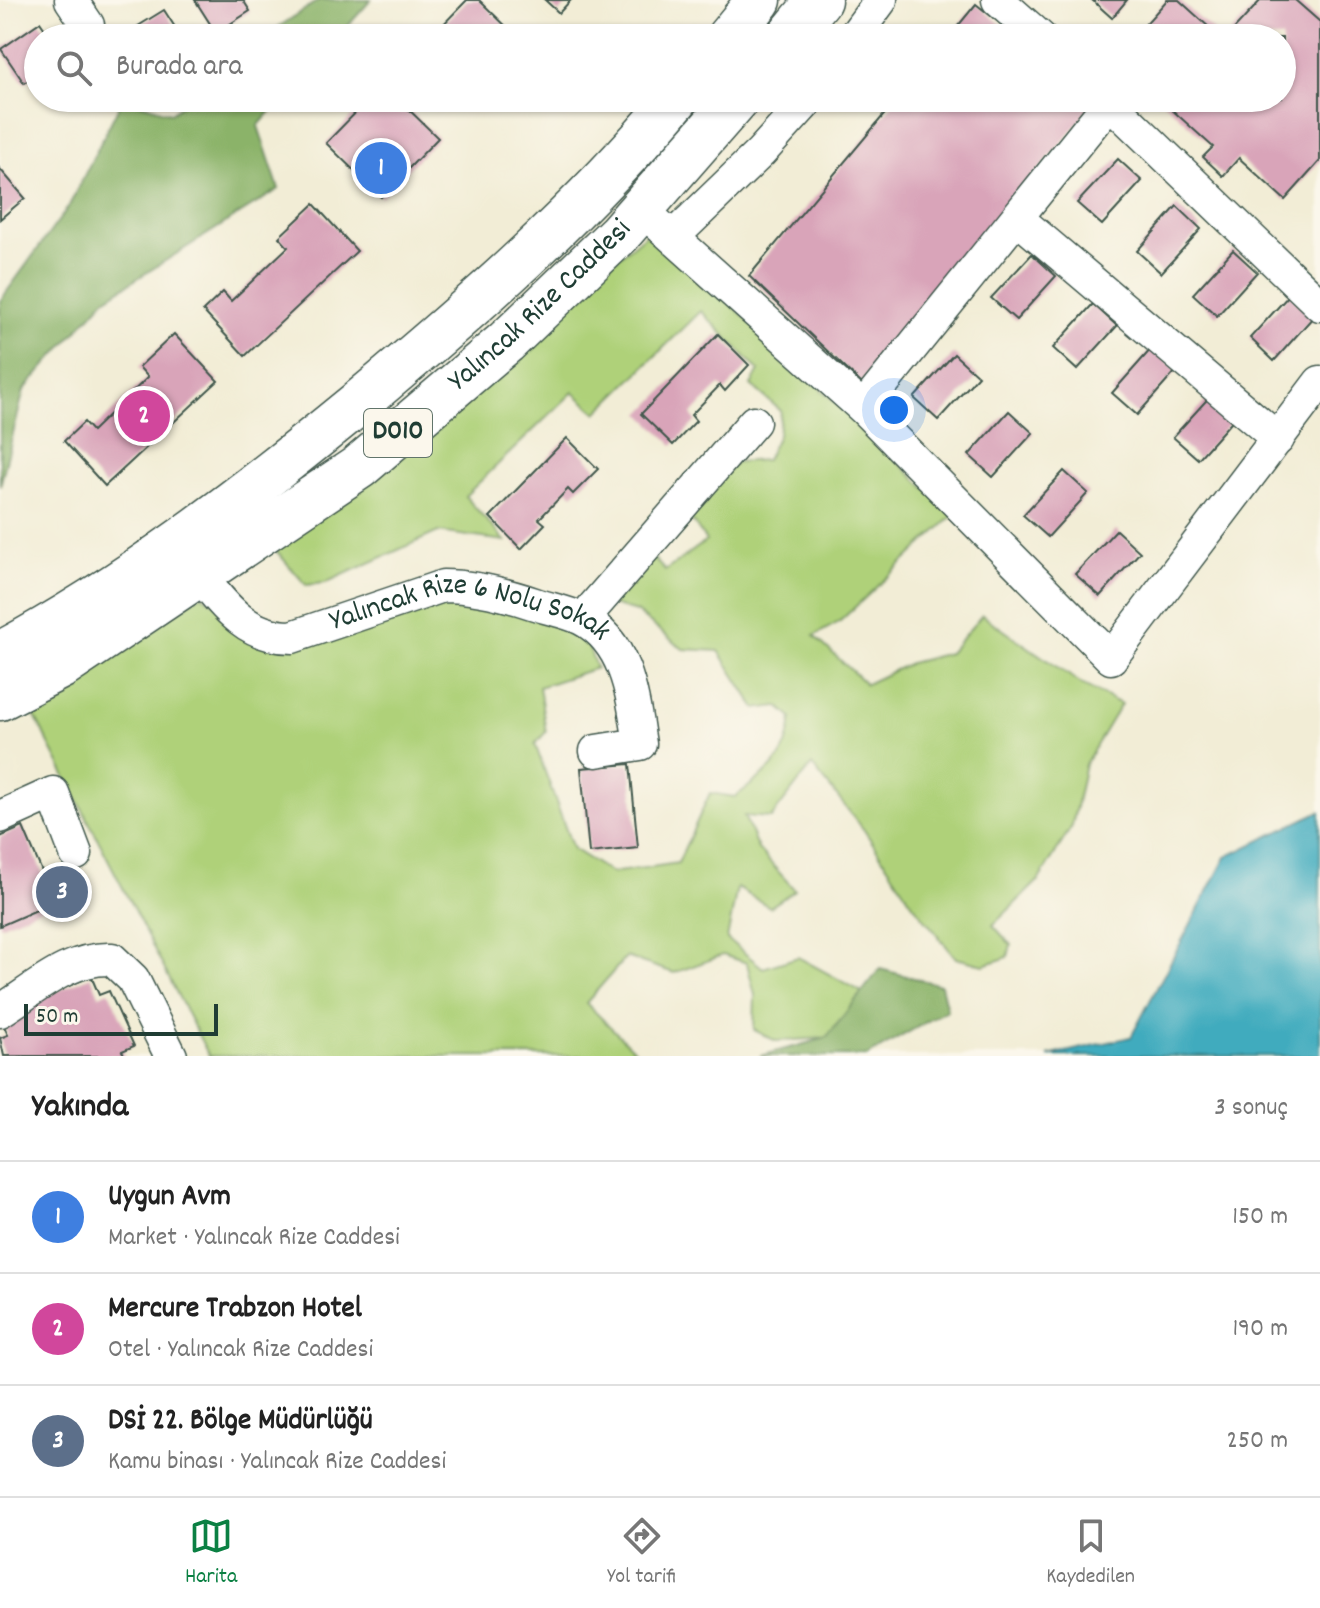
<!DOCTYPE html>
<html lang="tr">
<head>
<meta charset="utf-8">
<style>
	body { margin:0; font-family:Dekko,sans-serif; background:#f2f2f2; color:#222 }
	.scale { position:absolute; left:24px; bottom:20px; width:194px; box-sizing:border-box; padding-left:8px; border:4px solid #1f3d34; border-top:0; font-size:22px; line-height:28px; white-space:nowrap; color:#1f3d34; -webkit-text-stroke:6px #fbf7ec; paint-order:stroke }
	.you { position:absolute; left:894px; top:410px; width:28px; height:28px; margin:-20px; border:6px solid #fff; border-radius:50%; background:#1a73e8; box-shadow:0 0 0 12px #1a73e833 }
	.badge { display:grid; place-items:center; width:52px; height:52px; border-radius:50%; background:#0b8043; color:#fff; font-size:26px; font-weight:700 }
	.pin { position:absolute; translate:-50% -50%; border:4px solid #fff; box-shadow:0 2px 8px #0006 }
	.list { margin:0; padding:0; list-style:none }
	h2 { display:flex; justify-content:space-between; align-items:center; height:104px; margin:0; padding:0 32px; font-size:34px }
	h2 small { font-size:26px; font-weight:400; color:#767676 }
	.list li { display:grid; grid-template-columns:52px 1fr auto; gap:24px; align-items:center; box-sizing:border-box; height:112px; padding:0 32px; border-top:2px solid #e0e0e0 }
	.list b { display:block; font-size:30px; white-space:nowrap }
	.list p { margin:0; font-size:26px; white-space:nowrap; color:#767676 }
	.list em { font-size:26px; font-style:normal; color:#767676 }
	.icon { flex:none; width:44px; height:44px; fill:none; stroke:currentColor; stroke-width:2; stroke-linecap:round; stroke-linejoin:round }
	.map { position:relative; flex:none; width:1320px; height:1056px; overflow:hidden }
	.search { position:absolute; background:#fff; box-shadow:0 2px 6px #0004; left:24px; right:24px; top:24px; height:88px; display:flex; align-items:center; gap:20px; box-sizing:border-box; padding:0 28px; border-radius:44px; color:#767676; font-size:30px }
	.sheet { height:440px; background:#fff }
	nav { display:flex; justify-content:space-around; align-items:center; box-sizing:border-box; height:112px; border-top:2px solid #e0e0e0; background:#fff; font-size:22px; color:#767676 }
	nav a { display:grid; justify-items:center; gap:4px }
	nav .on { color:#0b8043 }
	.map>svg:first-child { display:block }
</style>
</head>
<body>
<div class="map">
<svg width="1320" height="1056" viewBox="0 0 1320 1056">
	<rect width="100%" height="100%" fill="#fbf7ec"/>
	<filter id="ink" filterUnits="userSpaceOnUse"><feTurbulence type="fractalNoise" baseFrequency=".0125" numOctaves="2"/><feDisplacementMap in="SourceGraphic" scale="16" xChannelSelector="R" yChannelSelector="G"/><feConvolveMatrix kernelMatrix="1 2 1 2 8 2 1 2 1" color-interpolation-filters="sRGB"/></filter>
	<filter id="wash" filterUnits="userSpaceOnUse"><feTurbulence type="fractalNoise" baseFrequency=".006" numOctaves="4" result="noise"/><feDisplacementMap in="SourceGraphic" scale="32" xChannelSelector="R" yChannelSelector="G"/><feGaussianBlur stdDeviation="1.8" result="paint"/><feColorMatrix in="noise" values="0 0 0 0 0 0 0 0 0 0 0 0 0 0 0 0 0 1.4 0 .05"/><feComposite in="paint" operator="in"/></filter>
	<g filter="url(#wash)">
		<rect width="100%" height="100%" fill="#f2edd6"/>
		<path fill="#afd179" stroke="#678756" stroke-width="2" d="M 652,229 L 954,515 L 839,622 L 814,636 L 866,684 L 910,663 L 949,653 L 982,615 L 1083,685 L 1121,704 L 1085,764 L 1072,826 L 1038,881 L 993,925 L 1011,945 L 1008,957 L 984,965 L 956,958 L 912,903 L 864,830 L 812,765 L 771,818 L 744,816 L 758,849 L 795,890 L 770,907 L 737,888 L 727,939 L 763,968 L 798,957 L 862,992 L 826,1038 L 776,1041 L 754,1030 L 755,995 L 747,963 L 723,955 L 674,973 L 626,957 L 586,1003 L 640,1056 L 209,1056 L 29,705 L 201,595 L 257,630 L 454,585 L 555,618 L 587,642 L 596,668 L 539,687 L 546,732 L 535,744 L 573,849 L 611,873 L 678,863 L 710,793 L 735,797 C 768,771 788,762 792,718 L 778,706 L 756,709 L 719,651 L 683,649 L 636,612 L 608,604 L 642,545 L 665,571 L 706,541 L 694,523 L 682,514 L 736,462 L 766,460 L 778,435 L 781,411 L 751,385 L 759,371 L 701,311 L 597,413 L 573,392 L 465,496 L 505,541 L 438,532 L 325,583 L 306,585 L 272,546 Z"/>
		<g fill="#8bb369" stroke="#55784e" stroke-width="2">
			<path d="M 319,0 L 371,0 L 337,38 L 262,38 Z"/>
			<path d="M 123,98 L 171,113 L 190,98 L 283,98 L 258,126 L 279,189 L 105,299 L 24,390 L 0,486 L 0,301 L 69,206 Z"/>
			<path d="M 880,969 L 941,985 L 947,1010 L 867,1056 L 760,1056 L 826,1038 Z"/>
		</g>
		<path fill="#3fabbe" stroke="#2f7479" stroke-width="2" d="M 1320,811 L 1320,1056 L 1048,1056 L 1131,1037 L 1226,857 Z"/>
		<g id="blocks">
			<g fill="#d9a4b9">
				<path d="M 195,0 L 243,0 L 250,11 L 216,33 Z"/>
				<path d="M 467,0 L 479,0 L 518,38 L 430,38 Z"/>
				<path d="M 545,0 L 571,0 L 559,13 Z"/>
				<path d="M 1092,0 L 1127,0 L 1112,18 Z"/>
				<path d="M 1167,0 L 1179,0 L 1221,38 L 1133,38 Z"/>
				<path d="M 1261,0 L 1295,0 L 1320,22 L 1320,161 L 1285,200 L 1239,158 L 1223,176 L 1203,157 L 1213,147 L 1159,98 L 1282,98 L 1282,38 L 1226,38 Z"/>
				<path d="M 976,4 L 1018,38 L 948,38 Z"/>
				<path d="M 164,10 L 182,38 L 134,38 L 130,31 Z"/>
				<path d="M 40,22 L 51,38 L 38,38 L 38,74 L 24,83 L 1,49 Z"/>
				<path d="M 370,98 L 397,98 L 438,138 L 381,197 L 326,143 Z"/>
				<path d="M 898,98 L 1082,98 L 1092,106 L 862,384 L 749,276 Z"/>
				<path d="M 1118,159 L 1142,181 L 1102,225 L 1077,203 Z"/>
				<path d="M 0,169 L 25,198 L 0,219 Z"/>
				<path d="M 314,204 L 357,251 L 245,356 L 203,311 L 223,292 L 231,301 L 288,247 L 279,237 Z"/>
				<path d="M 1177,206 L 1201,229 L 1161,273 L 1137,251 Z"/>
				<path d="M 1233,250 L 1257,272 L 1217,316 L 1193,294 Z"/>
				<path d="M 1032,254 L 1056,276 L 1016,320 L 991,298 Z"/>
				<path d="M 1290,294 L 1314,316 L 1274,361 L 1250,338 Z"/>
				<path d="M 1093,304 L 1117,326 L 1077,370 L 1053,348 Z"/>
				<path d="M 174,334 L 218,381 L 105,486 L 64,441 L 84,422 L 92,431 L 148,377 L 139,367 Z"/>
				<path d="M 718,334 L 749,365 L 725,391 L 720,385 L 691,415 L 696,421 L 673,445 L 641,414 Z"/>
				<path d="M 1152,348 L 1177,370 L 1137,415 L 1112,393 Z"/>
				<path d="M 954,354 L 978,376 L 938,420 L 914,398 Z"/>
				<path d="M 1214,392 L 1238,414 L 1198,459 L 1173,437 Z"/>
				<path d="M 1009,411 L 1033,433 L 993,477 L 969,455 Z"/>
				<path d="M 567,438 L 598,469 L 573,494 L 568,489 L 539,519 L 545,524 L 521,549 L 490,517 Z"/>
				<path d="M 1064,471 L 1088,493 L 1048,537 L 1023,515 Z"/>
				<path d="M 1116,530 L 1140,552 L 1100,596 L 1075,574 Z"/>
				<path d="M 630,764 L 638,848 L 589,853 L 581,768 Z"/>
				<path d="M 23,827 L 55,902 L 0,926 L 0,837 Z"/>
				<path d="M 91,976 L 99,995 L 109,991 L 134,1046 L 122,1051 L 125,1056 L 4,1056 L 0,1038 L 8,1035 L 0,1017 Z"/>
			</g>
		</g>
	</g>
	<g filter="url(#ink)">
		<use href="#blocks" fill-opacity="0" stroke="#3f574c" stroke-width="2"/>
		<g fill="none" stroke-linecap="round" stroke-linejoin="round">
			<g stroke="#3f574c" stroke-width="35">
				<g id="minor">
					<path d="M 71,0 L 88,25"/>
					<path d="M 998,0 L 1041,38"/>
					<path d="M 853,38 L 881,0"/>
					<path d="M 1105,98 L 1320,305"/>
					<path d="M 641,209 L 863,408 L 1111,658 L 1320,382"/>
					<path d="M 1017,218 L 1278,439"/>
					<path d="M 673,237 L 761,152 L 810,98"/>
					<path d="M 863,408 L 1110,102"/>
					<path id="s1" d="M 199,574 C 225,607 247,637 292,637 L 443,586 C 474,586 505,594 535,604 C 550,609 568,612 582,619 C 628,643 633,700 640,744 L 596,751"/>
					<path d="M 583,619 L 754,422"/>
					<path d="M 0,817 L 53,793 L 76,854"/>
					<path d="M 0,1011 C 36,989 68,957 112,959 L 133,979 L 171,1056"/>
				</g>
			</g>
			<g stroke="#3f574c" stroke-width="47">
				<g id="highway">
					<path d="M 728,38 L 759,0"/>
					<path d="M 788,38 L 819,0"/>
					<path d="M 0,654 C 129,585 245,496 357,404 C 471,309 582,212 677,98"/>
					<path id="s2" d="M 0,698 L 64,665 L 359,467 L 506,342 L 619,234 L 738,98"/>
				</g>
			</g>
			<use href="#minor" stroke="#fff" stroke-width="32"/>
			<use href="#highway" stroke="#fff" stroke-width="44"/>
		</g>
	</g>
	<g text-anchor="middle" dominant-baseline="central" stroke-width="7" stroke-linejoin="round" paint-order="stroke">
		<rect fill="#fbf7ec" stroke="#61756b" stroke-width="2" x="364" y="409" width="68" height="48" rx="6"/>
		<g font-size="28" font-weight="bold" fill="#1f3d34">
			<text x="398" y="433">D010</text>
		</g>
		<g font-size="30" fill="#1f3d34" stroke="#fbf7ec">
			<text stroke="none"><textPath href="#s2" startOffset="670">Yalıncak Rize Caddesi</textPath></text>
			<text stroke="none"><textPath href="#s1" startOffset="304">Yalıncak Rize 6 Nolu Sokak</textPath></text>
		</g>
	</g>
</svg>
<div class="scale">50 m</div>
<div class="you"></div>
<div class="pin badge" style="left:381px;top:168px;background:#3f7fe0">1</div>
<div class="pin badge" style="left:144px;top:416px;background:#d1479c">2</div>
<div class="pin badge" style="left:62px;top:892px;background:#5c6f8a">3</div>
<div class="search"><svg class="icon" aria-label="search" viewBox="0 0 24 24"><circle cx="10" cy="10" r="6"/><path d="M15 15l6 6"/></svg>Burada ara</div>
</div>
<section class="sheet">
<h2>Yakında<small>3 sonuç</small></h2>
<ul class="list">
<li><span class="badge" style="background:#3f7fe0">1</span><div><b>Uygun Avm</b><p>Market · Yalıncak Rize Caddesi</p></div><em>150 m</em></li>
<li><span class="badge" style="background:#d1479c">2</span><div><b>Mercure Trabzon Hotel</b><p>Otel · Yalıncak Rize Caddesi</p></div><em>190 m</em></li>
<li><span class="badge" style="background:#5c6f8a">3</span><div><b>DSİ 22. Bölge Müdürlüğü</b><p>Kamu binası · Yalıncak Rize Caddesi</p></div><em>250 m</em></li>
</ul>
</section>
<nav>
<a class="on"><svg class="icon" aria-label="map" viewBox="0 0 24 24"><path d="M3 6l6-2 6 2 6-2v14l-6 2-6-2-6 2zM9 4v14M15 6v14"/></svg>Harita</a>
<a><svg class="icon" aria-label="directions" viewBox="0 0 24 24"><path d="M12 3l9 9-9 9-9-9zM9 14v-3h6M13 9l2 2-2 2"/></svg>Yol tarifi</a>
<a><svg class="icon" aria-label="saved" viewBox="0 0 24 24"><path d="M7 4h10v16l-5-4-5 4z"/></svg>Kaydedilen</a>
</nav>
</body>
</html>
